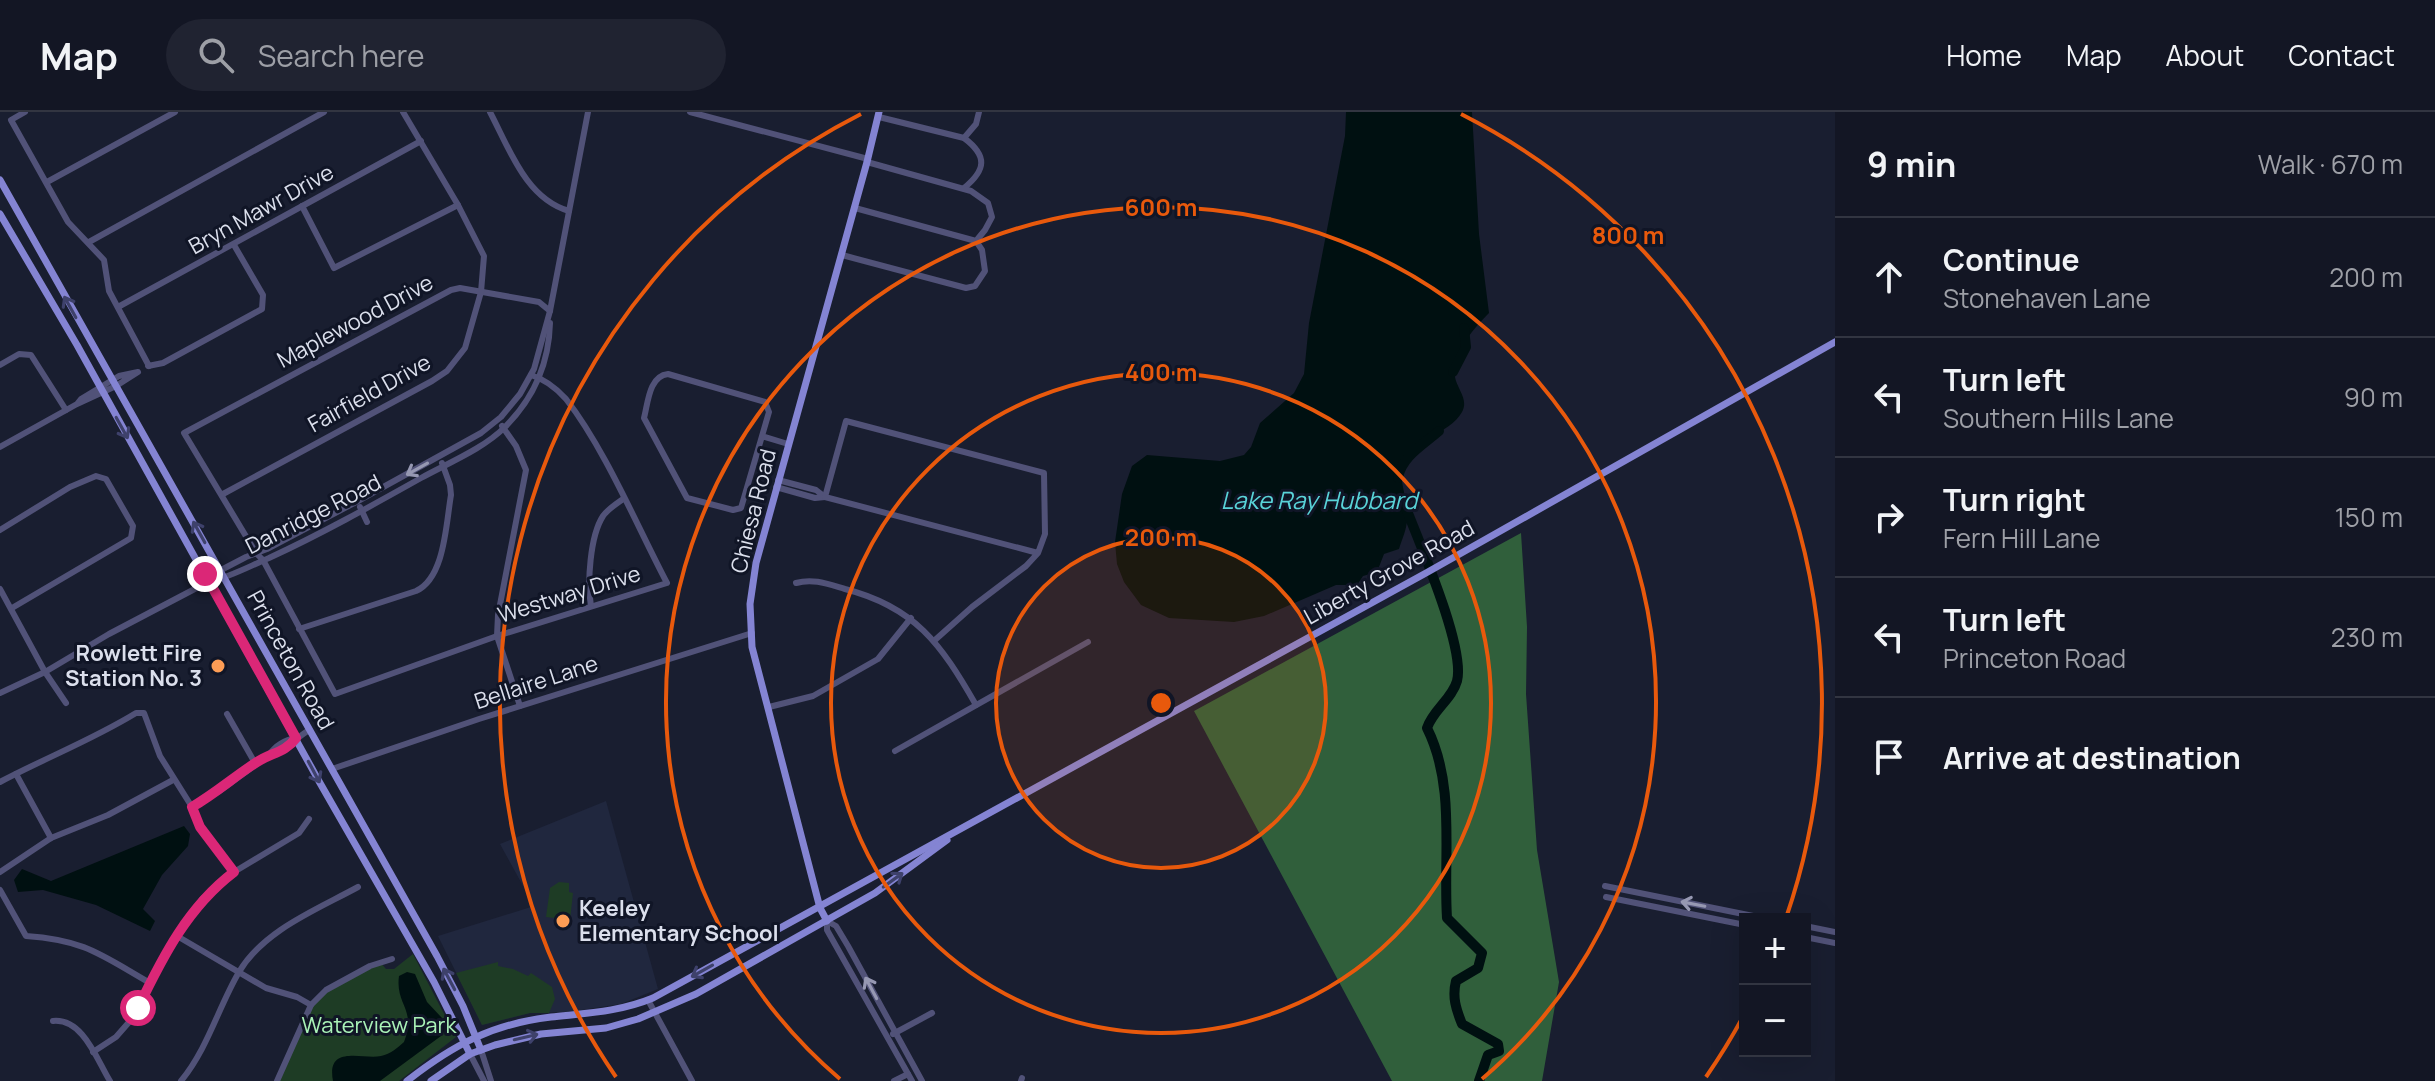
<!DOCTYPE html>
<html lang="en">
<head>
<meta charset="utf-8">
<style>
	body { margin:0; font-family:Manrope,sans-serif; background:#202331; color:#f1f3f6 }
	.controls { position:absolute; right:24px; bottom:24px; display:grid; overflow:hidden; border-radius:0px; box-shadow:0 8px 32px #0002 }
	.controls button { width:72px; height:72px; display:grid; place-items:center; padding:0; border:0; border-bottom:2px solid #323541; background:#131624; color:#f1f3f6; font:40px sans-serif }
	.stop { position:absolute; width:24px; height:24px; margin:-18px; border:6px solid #db2777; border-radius:50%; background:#fff }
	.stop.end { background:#db2777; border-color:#fff; box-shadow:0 2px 8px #0008 }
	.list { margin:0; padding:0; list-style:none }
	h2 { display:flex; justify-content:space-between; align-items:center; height:104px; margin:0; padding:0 32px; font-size:34px }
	h2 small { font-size:26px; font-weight:400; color:#9d9fa6 }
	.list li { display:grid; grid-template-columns:52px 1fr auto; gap:24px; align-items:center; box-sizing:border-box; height:120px; padding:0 32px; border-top:2px solid #323541 }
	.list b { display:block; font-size:30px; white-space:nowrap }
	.list p { margin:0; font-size:26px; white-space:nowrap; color:#9d9fa6 }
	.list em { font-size:26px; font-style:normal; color:#9d9fa6 }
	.icon { flex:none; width:44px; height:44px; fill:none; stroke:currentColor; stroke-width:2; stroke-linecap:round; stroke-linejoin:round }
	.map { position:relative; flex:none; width:1835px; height:969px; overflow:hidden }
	header { display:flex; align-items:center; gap:48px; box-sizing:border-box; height:112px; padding:0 40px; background:#131624; border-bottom:2px solid #323541 }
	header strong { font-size:38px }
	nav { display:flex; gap:44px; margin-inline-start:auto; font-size:28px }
	.search { width:560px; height:72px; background:#202331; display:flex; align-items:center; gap:20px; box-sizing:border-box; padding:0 28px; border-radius:44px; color:#9d9fa6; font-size:30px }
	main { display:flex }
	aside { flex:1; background:#131624 }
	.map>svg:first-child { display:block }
</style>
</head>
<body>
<header>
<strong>Map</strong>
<div class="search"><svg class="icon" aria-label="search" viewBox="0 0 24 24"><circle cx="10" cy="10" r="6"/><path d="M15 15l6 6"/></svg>Search here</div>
<nav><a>Home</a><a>Map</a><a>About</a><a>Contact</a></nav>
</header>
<main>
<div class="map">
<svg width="1835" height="969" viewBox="0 0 1835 969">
	<rect width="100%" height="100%" fill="#191e30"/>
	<path fill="#20273e" d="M 606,689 L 658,877 L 621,892 L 568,900 L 530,901 L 482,913 L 438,824 L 534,794 L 500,732 Z"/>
	<g fill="#1e3c25">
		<path d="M 559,770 L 569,771 L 569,780 L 573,781 L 570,808 L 546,805 L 550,776 Z"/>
		<path d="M 413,842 L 456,925 L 399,969 L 277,969 L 305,904 L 326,878 L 380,850 L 386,857 L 394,857 Z"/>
		<path d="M 498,850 L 498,854 L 513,857 L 528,864 L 531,861 L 552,875 L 555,887 L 549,901 L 530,901 L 482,913 L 456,861 Z"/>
	</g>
	<path fill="#305f3b" d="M 1521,421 L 1527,515 L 1526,582 L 1537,738 L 1559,870 L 1542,969 L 1392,969 L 1194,599 Z"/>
	<g fill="#001011">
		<path d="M 1346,0 L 1472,0 L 1479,122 L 1489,201 C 1474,216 1452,241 1455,265 C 1457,277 1469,287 1462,300 C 1451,321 1406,332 1402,351 C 1398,368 1409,389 1407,407 C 1407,417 1402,427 1399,437 L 1384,442 L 1377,460 L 1363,464 L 1357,473 L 1336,473 L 1264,504 L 1234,510 L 1169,506 L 1141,493 L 1124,470 L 1117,452 L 1115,430 L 1122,382 L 1132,354 L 1147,343 L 1220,349 L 1244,343 L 1251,335 L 1260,311 L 1294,281 L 1304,262 L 1309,211 L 1345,24 Z"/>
		<path d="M 184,714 L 190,722 L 188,734 L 162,763 L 143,797 L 155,809 L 150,819 L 96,793 L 43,778 L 18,780 L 14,768 L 22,757 L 51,769 Z"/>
		<path d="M 407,860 L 415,862 L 427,890 L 442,906 L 445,918 L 441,924 L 380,969 L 333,969 C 326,932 363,948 381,944 C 391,942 397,936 404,930 C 417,897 395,893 399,864 Z"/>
	</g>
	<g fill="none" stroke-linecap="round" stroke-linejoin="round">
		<g stroke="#001011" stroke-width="10">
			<path d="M 1453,260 L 1466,235 L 1464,216"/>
			<path d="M 1398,366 C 1401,345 1424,332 1439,319"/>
			<path d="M 1402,386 C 1416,423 1466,535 1457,569 C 1452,587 1433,598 1427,616 C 1456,674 1443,743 1447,806 L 1482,841 L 1478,856 L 1456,869 C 1452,885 1456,897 1462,912 L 1498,932 L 1499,939 L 1488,943 L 1479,969"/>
		</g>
		<g stroke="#515278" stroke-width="6">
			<path d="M 25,0 L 11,8 L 68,110 L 104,148 L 109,179 L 149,254"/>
			<path d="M 490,0 C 509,36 526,87 569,99"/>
			<path d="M 690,0 L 868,47"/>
			<path d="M 879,5 L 964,26 C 988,44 986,58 964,76"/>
			<path d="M 964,26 L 976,12 L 979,0"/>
			<path d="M 47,70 L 175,0"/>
			<path d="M 302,94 L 334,156 L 458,93"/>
			<path d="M 855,96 L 976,129 L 985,118 L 992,105 L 988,91 L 971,79 L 867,50"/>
			<path d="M 89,130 L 324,0"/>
			<path d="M 842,143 L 966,176 L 975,174 L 985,159 L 982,138 L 976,129"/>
			<path d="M 118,195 L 421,29"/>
			<path d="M 0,253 L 19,242 L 31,243 L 66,298"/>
			<path d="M 148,254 L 163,251 L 262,197 L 263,183 L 234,133"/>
			<path d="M 531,263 C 544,267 557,277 566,287 C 605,337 637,414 667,471 L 497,524 L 335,582 L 263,448 L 256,441 L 184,321 L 451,178 L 460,176 L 539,190 L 550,199"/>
			<path d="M 502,314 L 516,334 L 526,358 L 498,503 L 497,524 L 520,594"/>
			<path d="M 762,324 L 741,396 L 733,398 L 687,386 L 644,306 C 648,291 649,264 668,262 L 765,290 L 769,300 L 762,324 L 788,332"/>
			<path d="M 0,335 L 77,292 L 116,274 L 138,260 L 119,264 L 81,287 L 77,292"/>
			<path d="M 776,375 L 815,386 L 825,385 L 816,378 L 778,368"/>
			<path d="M 223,382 L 432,269 L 447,259 L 465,236 L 481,180 L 484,144 L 458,93 L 403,0"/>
			<path d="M 360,395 L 367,410"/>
			<path d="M 0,418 L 70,375 L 96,364 L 106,367 L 133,414 L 131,426 L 126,429 L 12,496"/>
			<path d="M 212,469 C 232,464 250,454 269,446 C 321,422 371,394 421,366 C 448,351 483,337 505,315 C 534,286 549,251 550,211"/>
			<path d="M 796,471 C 813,466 828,472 845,477 C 915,495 941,532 976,593"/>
			<path d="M 0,477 L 45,560 L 66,591"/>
			<path d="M 591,494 C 587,471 590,424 603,404 C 608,397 616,392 623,387"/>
			<path d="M 299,517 L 416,479 C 445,466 446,411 451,383 L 450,373 L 442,351"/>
			<path d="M 935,528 L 972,495 L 1026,454 L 1038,441 L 1045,422 L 1044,361 L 846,309 L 825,385 L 1038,441"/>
			<path d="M 0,581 L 45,560 L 109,522 L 208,470 L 223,457 L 246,445 L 267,437 L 358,389 L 481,321 L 501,305 L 520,282 L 534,257 L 550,199 L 588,0"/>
			<path d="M 769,595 L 813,584 L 878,547 L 911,506"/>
			<path d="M 227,602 L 255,651"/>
			<path d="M 296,626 C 284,628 276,633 269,643 C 286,638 295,627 309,618"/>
			<path d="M 895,639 L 1088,530"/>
			<path d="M 332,657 L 479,607 L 752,521"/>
			<path d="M 16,662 L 51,726"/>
			<path d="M 0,670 C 45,646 92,628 136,601 L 144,601 L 160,644 L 192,695 L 200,715 L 234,760"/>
			<path d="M 192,695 L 218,680 L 269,643"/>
			<path d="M 0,760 L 51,726 L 108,703 L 173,668"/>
			<path d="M 1605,774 L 1768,807"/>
			<path d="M 0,778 L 26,824 C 85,828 101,843 150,871"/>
			<path d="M 1606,785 L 1745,813"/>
			<path d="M 827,809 L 836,814 L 848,834 L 922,969"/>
			<path d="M 827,809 L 827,818 L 912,969"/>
			<path d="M 1805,814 L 1835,820"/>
			<path d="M 177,824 L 266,876 L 297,885 L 311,893"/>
			<path d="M 1805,825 L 1835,831"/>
			<path d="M 648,888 L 692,969"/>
			<path d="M 53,909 C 83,906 97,948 110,969"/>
			<path d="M 893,922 L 932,901"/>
			<path d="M 481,938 L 491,969"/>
			<path d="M 93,940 L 116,925 L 130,909 L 167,838 L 202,787 L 234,760 L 299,721 L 309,707"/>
			<path d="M 470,942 L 484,969"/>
			<path d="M 181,969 C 208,936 218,896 239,860 C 264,818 316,798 358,775"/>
			<path d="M 277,969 L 311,893 L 326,878 L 370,854 L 392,847"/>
			<path d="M 894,969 L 908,962"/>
			<path d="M 1021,969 L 1022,966"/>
		</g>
		<g stroke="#8484d3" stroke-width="7">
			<path d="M 0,68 L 437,844 L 463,894 L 481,938"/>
			<path d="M 0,102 L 77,233 L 320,671 L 434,870 L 470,942"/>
			<path d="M 827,809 L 820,796 L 752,535 L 750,492 L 756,451 L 867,50 L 879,0"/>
			<path d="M 407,969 C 453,933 492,912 551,905 C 587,901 619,900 653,886 L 1426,461 L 1835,230"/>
			<path d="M 431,969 L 470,942 L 495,933 L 541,922 L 606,916 L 638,907 L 696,882 L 875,781 L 947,728"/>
		</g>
	</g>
	<defs><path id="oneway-shaft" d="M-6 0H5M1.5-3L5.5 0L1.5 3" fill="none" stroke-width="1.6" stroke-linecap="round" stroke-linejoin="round" transform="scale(2)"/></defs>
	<g stroke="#3e416b">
		<use href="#oneway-shaft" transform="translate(70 195) rotate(-119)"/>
		<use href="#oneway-shaft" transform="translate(122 316) rotate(61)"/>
		<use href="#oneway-shaft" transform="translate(199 420) rotate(-119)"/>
		<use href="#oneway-shaft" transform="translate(314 660) rotate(62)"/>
		<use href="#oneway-shaft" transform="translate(893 768) rotate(-36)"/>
		<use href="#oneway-shaft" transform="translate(702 859) rotate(151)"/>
		<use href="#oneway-shaft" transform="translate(449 867) rotate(-118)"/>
		<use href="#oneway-shaft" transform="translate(526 925) rotate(-13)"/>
	</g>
	<g stroke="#9698b2">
		<use href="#oneway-shaft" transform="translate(417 357) rotate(151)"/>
		<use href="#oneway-shaft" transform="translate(1693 792) rotate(-169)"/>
		<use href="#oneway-shaft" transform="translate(871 876) rotate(-118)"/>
	</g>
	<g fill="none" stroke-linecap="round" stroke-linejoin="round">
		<path stroke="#db2777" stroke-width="10" d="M 138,896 C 163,844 188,795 234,760 L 200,715 L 192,695 C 216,681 235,664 257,650 C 271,641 286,640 296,626 L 205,462"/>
	</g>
	<circle cx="1161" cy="591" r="165" fill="#e8590c" fill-opacity=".12"/>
	<g fill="none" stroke="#e8590c" stroke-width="4">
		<circle cx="1161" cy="591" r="165"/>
		<circle cx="1161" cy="591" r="330"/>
		<path d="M840 967A495 495 0 1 1 1482 967"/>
		<path d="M1745 901A661 661 0 0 1 1706 965M616 965A661 661 0 0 1 861 2M1461 2A661 661 0 0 1 1786 806"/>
	</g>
	<g fill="#fd9d55" stroke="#101526" stroke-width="3">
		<circle cx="218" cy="554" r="8"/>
		<circle cx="563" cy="809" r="8"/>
	</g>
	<g text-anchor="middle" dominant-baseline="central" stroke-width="6" stroke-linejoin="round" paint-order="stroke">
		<g font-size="22" fill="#dbdfec" stroke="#101526">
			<text transform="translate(261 97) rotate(-29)">Bryn Mawr Drive</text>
			<text transform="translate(355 209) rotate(-28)">Maplewood Drive</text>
			<text transform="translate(369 281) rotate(-29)">Fairfield Drive</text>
			<text transform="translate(753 399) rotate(-76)">Chiesa Road</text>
			<text transform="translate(313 402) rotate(-27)">Danridge Road</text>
			<text transform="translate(1389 460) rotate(-29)">Liberty Grove Road</text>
			<text transform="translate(569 482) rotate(-17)">Westway Drive</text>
			<text transform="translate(291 548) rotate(61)">Princeton Road</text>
			<text transform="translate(536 570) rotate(-18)">Bellaire Lane</text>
		</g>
		<g font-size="22" font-weight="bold" fill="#dbdfec" stroke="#101526" text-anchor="end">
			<text x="202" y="541">Rowlett Fire<tspan x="202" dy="25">Station No. 3</tspan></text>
			<text x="579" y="796" text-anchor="start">Keeley<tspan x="579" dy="25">Elementary School</tspan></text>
		</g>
		<g font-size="22" fill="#aaf3b8" stroke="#101526">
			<text x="379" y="913">Waterview Park</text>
		</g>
		<g font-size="24" font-style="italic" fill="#59d3d8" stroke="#101526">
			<text x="1319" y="387">Lake Ray Hubbard</text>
		</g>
	</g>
	<circle cx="1161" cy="591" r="12" fill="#e8590c" stroke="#101526" stroke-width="4"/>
	<g font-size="24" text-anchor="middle" font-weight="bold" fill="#e8590c" stroke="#101526" stroke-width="6" stroke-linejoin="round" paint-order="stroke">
		<text x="1161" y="104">600 m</text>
		<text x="1628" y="132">800 m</text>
		<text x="1161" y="269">400 m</text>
		<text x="1161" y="434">200 m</text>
	</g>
</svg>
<div class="controls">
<button>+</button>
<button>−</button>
</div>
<div class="stop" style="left:138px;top:896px"></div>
<div class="stop end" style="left:205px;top:462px"></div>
</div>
<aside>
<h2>9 min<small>Walk · 670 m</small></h2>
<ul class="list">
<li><svg class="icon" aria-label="ahead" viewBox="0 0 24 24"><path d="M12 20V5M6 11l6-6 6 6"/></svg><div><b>Continue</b><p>Stonehaven Lane</p></div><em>200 m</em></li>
<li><svg class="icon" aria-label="left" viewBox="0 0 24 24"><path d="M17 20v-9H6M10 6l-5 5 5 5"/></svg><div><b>Turn left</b><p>Southern Hills Lane</p></div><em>90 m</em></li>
<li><svg class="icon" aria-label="right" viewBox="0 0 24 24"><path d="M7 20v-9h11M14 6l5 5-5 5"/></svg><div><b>Turn right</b><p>Fern Hill Lane</p></div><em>150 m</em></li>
<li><svg class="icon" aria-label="left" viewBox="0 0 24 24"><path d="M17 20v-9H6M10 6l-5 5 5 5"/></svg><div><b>Turn left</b><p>Princeton Road</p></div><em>230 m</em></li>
<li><svg class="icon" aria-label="arrive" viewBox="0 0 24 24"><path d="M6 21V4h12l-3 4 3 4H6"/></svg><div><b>Arrive at destination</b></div></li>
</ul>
</aside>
</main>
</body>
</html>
